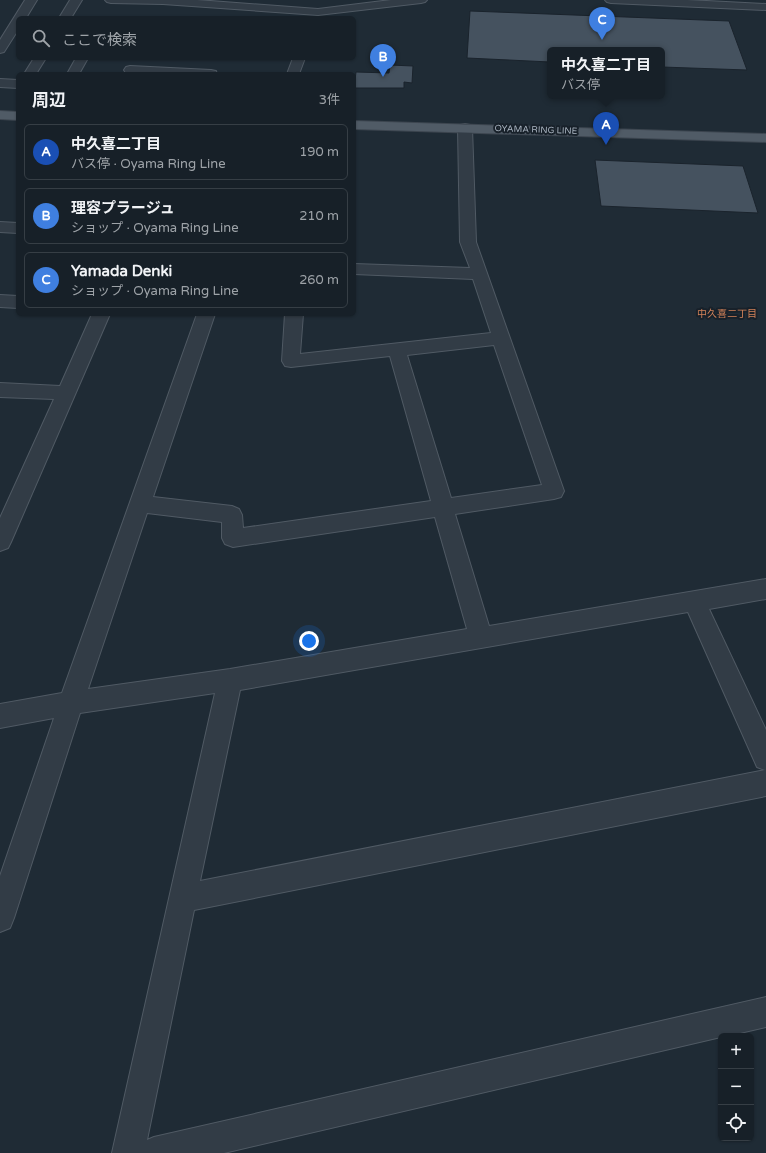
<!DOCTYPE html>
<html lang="ja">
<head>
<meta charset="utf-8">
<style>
	body { margin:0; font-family:"Varela Round","Noto Sans JP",sans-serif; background:#242d34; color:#f1f3f6 }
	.controls { position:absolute; right:12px; bottom:12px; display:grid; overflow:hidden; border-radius:6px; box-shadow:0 1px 3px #0004 }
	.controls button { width:36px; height:36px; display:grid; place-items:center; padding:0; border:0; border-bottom:1px solid #363e45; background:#172028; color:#f1f3f6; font:20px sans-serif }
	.you { position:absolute; left:309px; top:641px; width:14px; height:14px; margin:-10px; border:3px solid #fff; border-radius:50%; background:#1a73e8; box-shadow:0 0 0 6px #1a73e833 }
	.badge { display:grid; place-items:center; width:26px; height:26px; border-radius:50%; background:#b45309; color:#fff; font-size:13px; font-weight:700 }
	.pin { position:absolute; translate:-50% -33px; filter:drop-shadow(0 1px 2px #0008) }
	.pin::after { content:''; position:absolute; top:21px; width:14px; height:12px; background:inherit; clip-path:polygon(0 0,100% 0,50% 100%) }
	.popup { position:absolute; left:547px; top:47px; width:118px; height:52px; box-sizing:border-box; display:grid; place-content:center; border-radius:6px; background:#172028; filter:drop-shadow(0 1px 3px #0005); font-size:13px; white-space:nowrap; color:#9ea3a8 }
	.popup b { font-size:15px; color:#f1f3f6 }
	.popup::after { content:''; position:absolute; left:50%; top:100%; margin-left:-8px; border:8px solid transparent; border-top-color:#172028 }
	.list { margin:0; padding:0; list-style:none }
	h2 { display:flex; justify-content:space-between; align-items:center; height:52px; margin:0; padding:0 16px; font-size:17px }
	h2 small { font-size:13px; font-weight:400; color:#9ea3a8 }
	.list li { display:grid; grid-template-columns:26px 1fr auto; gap:12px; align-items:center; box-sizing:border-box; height:56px; margin:0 8px 8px; padding:0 8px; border:1px solid #363e45; border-radius:6px }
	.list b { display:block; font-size:15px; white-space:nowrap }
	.list p { margin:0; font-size:13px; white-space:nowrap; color:#9ea3a8 }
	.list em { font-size:13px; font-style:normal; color:#9ea3a8 }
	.icon { flex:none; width:22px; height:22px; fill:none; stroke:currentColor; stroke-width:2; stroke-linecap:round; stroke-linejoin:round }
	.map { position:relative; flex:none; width:766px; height:1153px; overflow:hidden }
	.search { position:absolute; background:#172028; box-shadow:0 1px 3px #0004; left:16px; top:16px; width:340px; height:44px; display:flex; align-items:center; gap:10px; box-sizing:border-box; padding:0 14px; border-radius:6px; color:#9ea3a8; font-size:15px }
	.panel { position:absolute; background:#172028; box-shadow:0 1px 3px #0004; left:16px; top:72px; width:340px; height:244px; border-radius:6px }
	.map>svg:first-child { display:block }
</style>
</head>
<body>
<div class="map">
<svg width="766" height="1153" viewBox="0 0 766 1153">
	<rect width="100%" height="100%" fill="#1f2b35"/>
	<g fill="#45525f" stroke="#1a232c">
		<path d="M 470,11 L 729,21 L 747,70 L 662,67 L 662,50 L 550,50 L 550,62 L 467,58 Z"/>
		<path d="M 390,65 L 413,66 L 412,83 L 404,82 L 404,88 L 354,88 L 356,72 L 389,73 Z"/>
		<path d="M 595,160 L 743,166 L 758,213 L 601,206 Z"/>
	</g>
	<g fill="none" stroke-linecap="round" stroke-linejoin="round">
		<g stroke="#505a64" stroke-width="2">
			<g id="minor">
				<path d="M 25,0 L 37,0 L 26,18 L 18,18 L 18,30 L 4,52 L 0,53 L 0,40 Z"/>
				<path d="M 70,0 L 82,0 L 71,18 L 59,18 Z"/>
				<path d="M 105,0 L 197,0 L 318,9 L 391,0 L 427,0 L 425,2 L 421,3 L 318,15 L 163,4 L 111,3 L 107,2 Z"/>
				<path d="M 605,0 L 687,0 L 766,4 L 766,10 L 611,3 L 607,2 Z"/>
				<path d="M 34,58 L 46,58 L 36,74 L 24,74 Z"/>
				<path d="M 76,58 L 88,58 L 79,74 L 67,74 Z"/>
				<path d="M 293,58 L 305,58 L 299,74 L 287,74 Z"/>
				<path d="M 130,66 L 211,70 L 216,71 L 217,74 L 126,73 L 124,70 L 126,67 Z"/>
				<path d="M 0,79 L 18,80 L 18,88 L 0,87 Z"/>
				<path d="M 465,124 L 470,125 L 472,128 L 476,242 L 564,491 L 561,497 L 554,499 L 455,514 L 489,626 L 766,579 L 766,599 L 709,609 L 766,730 L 766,796 L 194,910 L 147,1140 L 154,1137 L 766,997 L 766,1027 L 727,1036 L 721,1036 L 721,1037 L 224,1153 L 112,1153 L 215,693 L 80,713 L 14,918 L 10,928 L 0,932 L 0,876 L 54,718 L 0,728 L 0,704 L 62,693 L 197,314 L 215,314 L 153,497 L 232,506 L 239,509 L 242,515 L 243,528 L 431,501 L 390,356 L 291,367 L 285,366 L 282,361 L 285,314 L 303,314 L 300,354 L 491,333 L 473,279 L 354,274 L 354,264 L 470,268 L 460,242 L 458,128 L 460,125 ZM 494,345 L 542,485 L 451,498 L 407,355 ZM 147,513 L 222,522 L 222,538 L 225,544 L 233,547 L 435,517 L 467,629 L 230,669 L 88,689 ZM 688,612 L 757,767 L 765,770 L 200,881 L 240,690 Z"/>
				<path d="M 0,222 L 18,223 L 18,233 L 0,232 Z"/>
				<path d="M 0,295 L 18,296 L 18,308 L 0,307 Z"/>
				<path d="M 92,314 L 110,314 L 11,542 L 8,548 L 0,551 L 0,518 L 54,399 L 0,397 L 0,383 L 60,386 Z"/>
			</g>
		</g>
		<g stroke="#3c454f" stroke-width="2">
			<g id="major">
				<path d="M 0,111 L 18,112 L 18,120 L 0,119 Z"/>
				<path d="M 354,121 L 766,134 L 766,142 L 354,129 Z"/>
			</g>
		</g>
		<use href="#minor" fill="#323c46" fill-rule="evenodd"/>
		<use href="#major" fill="#505b66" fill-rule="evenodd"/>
	</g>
	<g text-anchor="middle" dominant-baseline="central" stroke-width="4" stroke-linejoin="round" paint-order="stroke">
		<g font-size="9" fill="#acb7c3" stroke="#18212a">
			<text transform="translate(536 130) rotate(2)">OYAMA RING LINE</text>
		</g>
		<g font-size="10" fill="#d28259" stroke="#18212a">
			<text x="727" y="314">中久喜二丁目</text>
		</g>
	</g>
</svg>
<div class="controls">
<button>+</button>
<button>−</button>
<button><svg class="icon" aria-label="locate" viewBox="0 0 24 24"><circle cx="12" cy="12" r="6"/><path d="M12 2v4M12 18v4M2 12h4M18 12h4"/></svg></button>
</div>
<div class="you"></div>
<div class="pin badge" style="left:606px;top:145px;background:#1a4fb4">A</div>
<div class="popup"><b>中久喜二丁目</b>バス停</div>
<div class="pin badge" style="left:383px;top:77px;background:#3f7fe0">B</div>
<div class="pin badge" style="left:602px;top:40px;background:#3f7fe0">C</div>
<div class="search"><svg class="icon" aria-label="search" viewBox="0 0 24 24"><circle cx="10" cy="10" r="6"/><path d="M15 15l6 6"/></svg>ここで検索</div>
<section class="panel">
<h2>周辺<small>3件</small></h2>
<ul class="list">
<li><span class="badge" style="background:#1a4fb4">A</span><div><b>中久喜二丁目</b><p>バス停 · Oyama Ring Line</p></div><em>190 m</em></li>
<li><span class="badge" style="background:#3f7fe0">B</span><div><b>理容プラージュ</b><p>ショップ · Oyama Ring Line</p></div><em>210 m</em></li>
<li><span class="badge" style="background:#3f7fe0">C</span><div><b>Yamada Denki</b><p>ショップ · Oyama Ring Line</p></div><em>260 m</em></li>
</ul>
</section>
</div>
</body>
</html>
